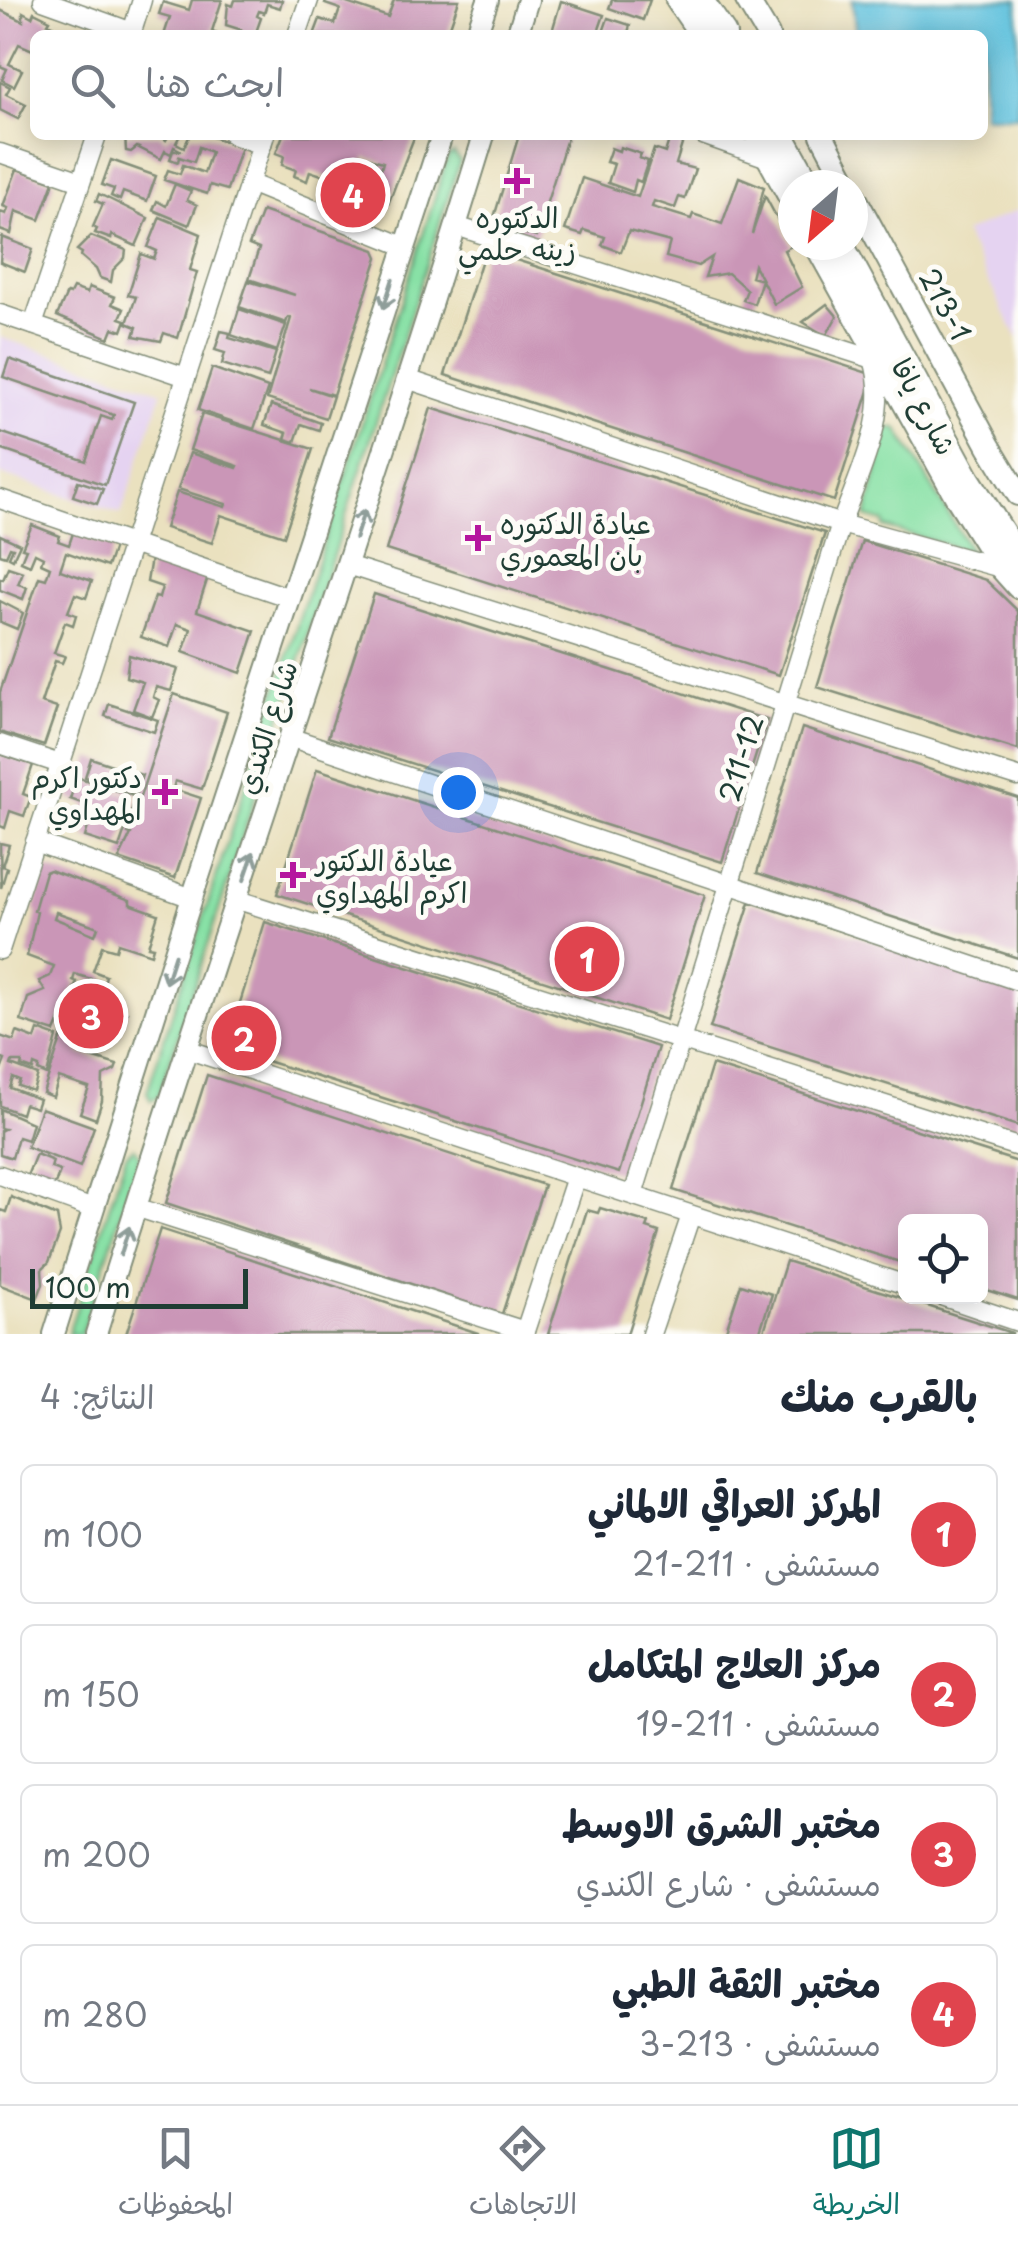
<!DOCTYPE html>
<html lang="ar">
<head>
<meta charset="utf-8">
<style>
	body { margin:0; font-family:"Playpen Sans","Playpen Sans Arabic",sans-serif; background:#f6f6f7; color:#1f2937; direction:rtl }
	.controls { position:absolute; right:30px; bottom:30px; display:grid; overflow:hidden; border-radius:15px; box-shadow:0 5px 25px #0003 }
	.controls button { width:90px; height:90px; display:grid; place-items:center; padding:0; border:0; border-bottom:2px solid #e0e1e3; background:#fff; color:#1f2937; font:50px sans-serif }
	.compass { position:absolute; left:778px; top:170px; width:90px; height:90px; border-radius:50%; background:#fff; box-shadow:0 5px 25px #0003; rotate:208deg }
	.scale { position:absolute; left:30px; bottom:25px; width:218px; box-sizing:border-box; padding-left:10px; border:5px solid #1f3d34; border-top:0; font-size:28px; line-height:35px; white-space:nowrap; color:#1f3d34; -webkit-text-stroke:8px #fdfcf7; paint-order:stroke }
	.you { position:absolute; left:458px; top:792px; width:35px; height:35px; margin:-25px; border:8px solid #fff; border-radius:50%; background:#1a73e8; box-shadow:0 0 0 15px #1a73e833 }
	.badge { display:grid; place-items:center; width:65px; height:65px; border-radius:50%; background:#0f766e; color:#fff; font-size:32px; font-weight:700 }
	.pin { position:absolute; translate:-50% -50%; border:5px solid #fff; box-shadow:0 2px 10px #0006 }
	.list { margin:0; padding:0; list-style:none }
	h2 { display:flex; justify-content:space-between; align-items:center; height:130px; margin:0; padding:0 40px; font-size:42px }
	h2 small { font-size:32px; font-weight:400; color:#747a83 }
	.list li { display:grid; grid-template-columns:65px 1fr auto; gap:30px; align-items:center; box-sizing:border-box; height:140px; margin:0 20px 20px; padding:0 20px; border:2px solid #e0e1e3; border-radius:15px }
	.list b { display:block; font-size:38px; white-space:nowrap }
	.list p { margin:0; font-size:32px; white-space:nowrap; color:#747a83 }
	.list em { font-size:32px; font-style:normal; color:#747a83 }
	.icon { flex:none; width:55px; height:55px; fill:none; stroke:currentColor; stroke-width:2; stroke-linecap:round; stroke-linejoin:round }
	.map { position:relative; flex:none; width:1018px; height:1334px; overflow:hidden; direction:ltr }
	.search { position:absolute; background:#fff; box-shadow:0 5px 25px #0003; left:30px; right:30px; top:30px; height:110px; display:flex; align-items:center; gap:25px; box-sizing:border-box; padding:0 35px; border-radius:15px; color:#747a83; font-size:38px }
	.sheet { height:770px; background:#fff }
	nav { display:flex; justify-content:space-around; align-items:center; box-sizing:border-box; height:140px; border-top:2px solid #e0e1e3; background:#fff; font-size:28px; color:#747a83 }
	nav a { display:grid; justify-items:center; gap:5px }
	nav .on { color:#0f766e }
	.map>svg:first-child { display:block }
</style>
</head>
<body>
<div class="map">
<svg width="1018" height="1334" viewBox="0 0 1018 1334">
	<rect width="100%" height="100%" fill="#fdfcf7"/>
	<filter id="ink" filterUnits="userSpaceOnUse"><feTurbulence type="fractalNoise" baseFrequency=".01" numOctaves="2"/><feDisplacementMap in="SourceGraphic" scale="20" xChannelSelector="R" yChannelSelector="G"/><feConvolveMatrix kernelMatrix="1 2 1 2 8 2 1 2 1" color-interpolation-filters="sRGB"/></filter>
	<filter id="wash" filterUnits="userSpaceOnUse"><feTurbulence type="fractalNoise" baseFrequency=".0048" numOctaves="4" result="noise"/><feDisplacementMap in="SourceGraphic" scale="40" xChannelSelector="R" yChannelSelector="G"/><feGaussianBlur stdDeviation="2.25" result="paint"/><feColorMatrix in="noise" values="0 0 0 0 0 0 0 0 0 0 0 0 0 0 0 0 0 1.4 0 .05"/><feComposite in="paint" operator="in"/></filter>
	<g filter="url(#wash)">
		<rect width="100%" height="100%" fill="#eae1bf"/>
		<g fill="#e5d3f1">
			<path d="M 1018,210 L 1018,339 L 964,233 Z"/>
			<path d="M 0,337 L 162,392 L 121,514 L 0,474 Z"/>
		</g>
		<g fill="#88e1a6" stroke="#548f6d" stroke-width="2.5">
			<path d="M 454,153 L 460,161 L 159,1096 L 151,1101 L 147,1092 L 448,156 Z"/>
			<path d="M 888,428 L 897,428 L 971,552 L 884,527 L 884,522 L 866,517 Z"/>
			<path d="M 134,1147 L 140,1155 L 82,1334 L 68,1334 L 126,1155 Z"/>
		</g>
		<path fill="#5fc1dd" stroke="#3f7f88" stroke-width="2.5" d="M 852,0 L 1018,0 L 1018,116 L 983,116 L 983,35 L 856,35 Z"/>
		<g id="blocks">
			<g fill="#ca96b7" fill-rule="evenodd">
				<path d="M 192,0 L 222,0 L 212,31 L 221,35 L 164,35 L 170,17 L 159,14 L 163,2 L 189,10 Z"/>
				<path d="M 235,0 L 282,0 L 280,8 L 267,4 L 264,13 L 259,11 L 257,16 L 261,18 L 255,35 L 240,35 L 242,30 L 226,25 L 228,4 L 233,6 Z"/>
				<path d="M 326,0 L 338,0 L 388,17 L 394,0 L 459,0 L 447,35 L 314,35 L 320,19 L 335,24 L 340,9 L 325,4 Z"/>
				<path d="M 612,0 L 650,0 L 643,20 L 609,8 Z"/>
				<path d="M 561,1 L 604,15 L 597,35 L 551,35 Z"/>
				<path d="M 0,10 L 23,21 L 23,12 L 32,17 L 34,12 L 50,20 L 48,23 L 56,27 L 53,32 L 60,35 L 35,35 L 35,51 L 19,44 L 9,64 L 22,70 L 14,86 L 2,80 L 7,69 L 0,66 Z"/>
				<path d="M 608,18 L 630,25 L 628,33 L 602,35 Z"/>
				<path d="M 0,82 L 10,87 L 6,94 L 26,104 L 18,119 L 0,110 Z"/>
				<path d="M 125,135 L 160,135 L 166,140 L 169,135 L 180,135 L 176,143 L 184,147 L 190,135 L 207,135 L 241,147 L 227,190 L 210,185 L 207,194 L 164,180 L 168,170 L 180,174 L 183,165 L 204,173 L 211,152 L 199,147 L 194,162 L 179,157 L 178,162 L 170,159 L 173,151 L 182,151 L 174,147 L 171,154 L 165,151 L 161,159 L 137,147 L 131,152 L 126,151 Z"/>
				<path d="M 283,135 L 415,135 L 387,207 L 365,199 L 366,194 L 334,183 L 336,180 L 310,171 L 307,181 L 294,176 L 296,170 L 282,165 L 284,156 L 276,153 ZM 366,157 L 383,162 L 378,179 L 360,173 Z"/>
				<path d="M 519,135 L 568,135 L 536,237 L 492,224 Z"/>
				<path d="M 670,137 L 683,141 L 676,164 L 695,169 L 685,199 L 679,197 L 675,208 L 654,201 L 652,207 L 691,219 L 693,214 L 722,224 L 739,177 L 764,187 L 752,234 L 765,196 L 792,246 L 784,250 L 802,287 L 774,304 L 762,280 L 754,265 L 751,277 L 762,280 L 754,304 L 743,300 L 747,290 L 728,273 L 705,277 L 712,257 L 698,266 L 666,257 L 670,242 L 629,231 L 621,252 L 602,245 L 605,237 L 584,230 L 582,235 L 565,230 L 582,178 L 638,197 L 654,149 L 665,153 Z"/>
				<path d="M 620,147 L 641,154 L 639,158 L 648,161 L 641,182 L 636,180 L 633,192 L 608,183 L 614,164 L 606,162 L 611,148 L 619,151 Z"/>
				<path d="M 111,160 L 156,176 L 147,201 L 123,192 L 120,200 L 111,196 L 114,189 L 102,185 Z"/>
				<path d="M 17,169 L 54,182 L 40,220 L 16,211 L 11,234 L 0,230 L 0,212 L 6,214 L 8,208 L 3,206 Z"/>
				<path d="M 175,184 L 191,191 L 187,200 L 197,205 L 189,225 L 153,210 L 157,201 L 166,206 Z"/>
				<path d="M 99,194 L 148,218 L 136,246 L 112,235 L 111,239 L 95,233 L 97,229 L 93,227 L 103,204 L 96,201 Z"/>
				<path d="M 262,211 L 375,250 L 378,257 L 333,395 L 309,388 L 333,396 L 326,418 L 267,399 L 291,318 L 288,317 L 286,323 L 239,307 L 248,281 L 295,295 L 249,279 L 259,249 L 249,245 Z"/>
				<path d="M 160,217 L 201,234 L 190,270 L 197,272 L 178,338 L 164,333 L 161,341 L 134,336 L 137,327 L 127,323 L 136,297 L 128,295 L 141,254 L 154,259 L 157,251 L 148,247 Z"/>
				<path d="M 91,236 L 126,250 L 125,258 L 113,270 L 111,282 L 100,278 L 96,269 L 81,256 L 82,253 L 77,250 Z"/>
				<path d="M 2,237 L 33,249 L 25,272 L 0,262 Z"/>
				<path d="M 485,250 L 874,375 L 834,501 L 445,375 Z"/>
				<path d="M 89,287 L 115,297 L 112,304 L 124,309 L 120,318 L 126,320 L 122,331 L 113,328 L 109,338 L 57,316 L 67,293 L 70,294 L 73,288 L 87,293 Z"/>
				<path d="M 827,304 L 837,316 L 826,336 L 803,322 Z"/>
				<path d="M 239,309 L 286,325 L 277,351 L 231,335 Z"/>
				<path d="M 221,331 L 230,333 L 229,338 L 276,352 L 268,378 L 222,364 L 225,353 L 215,350 Z"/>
				<path d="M 9,359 L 134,402 L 105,485 L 0,449 L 0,432 L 86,461 L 101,416 L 112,420 L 114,415 L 3,377 Z"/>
				<path d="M 212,368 L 268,388 L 254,429 L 198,410 Z"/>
				<path d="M 271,405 L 321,423 L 319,430 L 301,424 L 295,442 L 285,439 L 287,433 L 264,425 Z"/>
				<path d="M 431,408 L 825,533 L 779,675 L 386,550 Z"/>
				<path d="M 202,414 L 313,449 L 284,536 L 221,515 L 212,543 L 165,528 L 177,492 L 225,507 L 226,504 L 178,489 L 190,453 L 237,468 L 238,466 L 190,450 Z"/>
				<path d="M 78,481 L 103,489 L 97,504 L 73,496 Z"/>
				<path d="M 32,525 L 60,536 L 58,541 L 69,545 L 73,533 L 114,547 L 107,567 L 66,552 L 60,570 L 92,581 L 86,598 L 75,594 L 68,612 L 76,615 L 73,625 L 65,622 L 54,653 L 65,656 L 62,663 L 55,661 L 41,703 L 57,708 L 44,746 L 0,732 L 0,692 L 39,577 L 46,579 L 50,567 L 41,563 L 43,557 L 35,553 L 30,565 L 21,561 L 26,549 L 22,548 Z"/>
				<path d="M 0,535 L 20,544 L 13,559 L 9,557 L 13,548 L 10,547 L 6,556 L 0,554 Z"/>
				<path d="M 862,541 L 986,580 L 1018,611 L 1018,750 L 817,687 Z"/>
				<path d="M 151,558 L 208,577 L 197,611 L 255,631 L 241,673 L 183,652 L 191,629 L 177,624 L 169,647 L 141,637 L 155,597 L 159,598 L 162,587 L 147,582 Z"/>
				<path d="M 8,567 L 23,572 L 18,584 L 27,587 L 23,599 L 0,590 L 0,578 L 3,579 Z"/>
				<path d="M 374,594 L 767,720 L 722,862 L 328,737 Z"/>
				<path d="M 0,601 L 23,613 L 17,629 L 0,622 Z"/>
				<path d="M 129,655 L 178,669 L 171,691 L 156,687 L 153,697 L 159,700 L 152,717 L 133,710 L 143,682 L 126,677 Z"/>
				<path d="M 174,694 L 227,712 L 202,789 L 175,781 L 173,789 L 201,798 L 175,878 L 119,859 L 131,834 L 128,833 Z"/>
				<path d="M 109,704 L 158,720 L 154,732 L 105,716 Z"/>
				<path d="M 802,728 L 1018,798 L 1018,958 L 757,873 Z"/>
				<path d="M 0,754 L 33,765 L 23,794 L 31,797 L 24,816 L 10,811 L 5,828 L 0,826 Z"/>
				<path d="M 91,758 L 142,775 L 136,794 L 85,777 Z"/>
				<path d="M 317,769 L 705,895 L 666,1020 L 277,894 Z"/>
				<path d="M 77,777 L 136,797 L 119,848 L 85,837 L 89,824 L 81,822 L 87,805 L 70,799 Z"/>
				<path d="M 0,843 L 9,845 L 2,866 L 7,868 L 1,888 Z"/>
				<path d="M 50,870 L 130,900 L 130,904 L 158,914 L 148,946 L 153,947 L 151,954 L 118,943 L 116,950 L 102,946 L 93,971 L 106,976 L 104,983 L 75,974 L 73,980 L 77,982 L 55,1032 L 21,1021 L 28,998 L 45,991 L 39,981 L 50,976 L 54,966 L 27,956 L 37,912 L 34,910 L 45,872 ZM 56,912 L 98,927 L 95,935 L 54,918 Z"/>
				<path d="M 750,902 L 1018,988 L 1018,1126 L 710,1028 Z"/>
				<path d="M 265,922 L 658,1047 L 619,1173 L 226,1048 Z"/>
				<path d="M 89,998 L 127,1012 L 119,1035 L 91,1026 L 93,1029 L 75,1034 L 73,1041 L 78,1043 L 79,1053 L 117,1065 L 115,1070 L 103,1076 L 102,1101 L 96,1119 L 80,1113 L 89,1088 L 59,1078 L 53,1097 L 43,1093 L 73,1003 L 86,1008 Z"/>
				<path d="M 38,1030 L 57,1037 L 47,1075 L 38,1071 L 39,1067 L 34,1065 L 33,1070 L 21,1066 L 22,1062 L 12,1062 L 11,1065 L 38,1075 L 33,1091 L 18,1086 L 20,1081 L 13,1078 L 10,1088 L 39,1099 L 36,1108 L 24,1104 L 21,1114 L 0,1106 L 0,1073 L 5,1060 L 0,1058 L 0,1036 L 14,1041 L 17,1032 L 35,1039 Z"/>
				<path d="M 712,1065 L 1018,1162 L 1018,1300 L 980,1288 L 980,1222 L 906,1222 L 906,1264 L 673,1190 Z"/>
				<path d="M 207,1075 L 544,1185 L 502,1314 L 166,1203 Z"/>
				<path d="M 41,1108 L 94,1127 L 80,1167 L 27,1147 Z"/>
				<path d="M 0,1109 L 32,1123 L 27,1140 L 18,1137 L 12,1158 L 0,1154 L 0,1131 L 4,1129 L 0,1128 Z"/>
				<path d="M 36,1154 L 53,1161 L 51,1168 L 60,1171 L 54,1187 L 27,1176 Z"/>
				<path d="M 11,1197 L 57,1216 L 60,1233 L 49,1262 L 42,1269 L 43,1284 L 37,1299 L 0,1285 L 0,1210 L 6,1212 Z"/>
				<path d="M 600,1208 L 649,1223 L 647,1228 L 659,1232 L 627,1334 L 548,1334 L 587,1210 L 598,1213 Z"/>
				<path d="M 160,1229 L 478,1333 L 478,1334 L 126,1334 Z"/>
				<path d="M 786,1261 L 1012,1333 L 1012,1334 L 763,1334 Z"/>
				<path d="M 741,1284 L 772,1294 L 759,1334 L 726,1330 Z"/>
			</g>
		</g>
	</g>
	<g filter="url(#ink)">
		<use href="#blocks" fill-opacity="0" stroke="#848f7a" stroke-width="2.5"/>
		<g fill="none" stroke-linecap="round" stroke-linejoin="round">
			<g stroke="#848f7a" stroke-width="21">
				<g id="minor">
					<path d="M 43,0 L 132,32"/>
					<path d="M 131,35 L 142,0"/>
					<path d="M 297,35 L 309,0"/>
					<path d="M 233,135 L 262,145"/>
					<path d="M 703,135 L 768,158"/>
					<path d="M 0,153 L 81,181"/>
					<path d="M 249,183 L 404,246"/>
					<path d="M 456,226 L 873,359"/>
					<path d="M 0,314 L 186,377"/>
					<path d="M 33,325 L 97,135"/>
					<path d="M 407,379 L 841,524 L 1001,568"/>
					<path d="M 0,499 L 290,598"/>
					<path d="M 347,565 L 1018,777"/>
					<path d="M 292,738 L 1018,981"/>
					<path d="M 0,744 L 60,764"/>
					<path d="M 35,842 L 192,898"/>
					<path d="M 238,900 L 1018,1147"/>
					<path d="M 0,950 L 265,135"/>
					<path d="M 186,1049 L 906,1285"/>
					<path d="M 0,1175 L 93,1209"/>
					<path d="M 633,1195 L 841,524 C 859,472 891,415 873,359"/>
					<path d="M 135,1207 L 525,1331"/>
					<path d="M 941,1296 L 1018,1322"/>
					<path d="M 524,1334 L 576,1177"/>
					<path d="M 651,1334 L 691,1215"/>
				</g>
			</g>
			<g stroke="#848f7a" stroke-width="24">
				<g id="tertiary">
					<path d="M 476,35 L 488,0"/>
					<path d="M 517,35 L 528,0"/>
					<path d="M 54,1334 L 192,898 L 442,135"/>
					<path d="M 96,1334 C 220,933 361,537 484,135"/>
				</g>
			</g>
			<g stroke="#848f7a" stroke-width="26">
				<g id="secondary">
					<path d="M 677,0 L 701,35"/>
					<path d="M 747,0 L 768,35"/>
					<path d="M 756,135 L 793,203"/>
					<path d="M 822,135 L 848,185"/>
					<path d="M 853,194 L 989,446 L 1018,494"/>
					<path d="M 816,245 L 957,498 L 1001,568 L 1018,587"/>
				</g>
			</g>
			<g stroke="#848f7a" stroke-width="34">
				<g id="motorway">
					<path d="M 697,0 L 721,35"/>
					<path d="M 778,135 L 806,185"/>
					<path d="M 838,245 L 965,480 L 1018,563"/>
				</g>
			</g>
			<use href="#minor" stroke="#fff" stroke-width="18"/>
			<use href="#tertiary" stroke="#fff" stroke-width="20"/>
			<use href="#secondary" stroke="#fff" stroke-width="22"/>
			<use href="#motorway" stroke="#fff" stroke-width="30"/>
		</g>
		<defs><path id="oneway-shaft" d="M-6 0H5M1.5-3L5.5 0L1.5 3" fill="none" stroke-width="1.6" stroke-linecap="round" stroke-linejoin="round" transform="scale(2.5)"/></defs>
		<g stroke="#8f9e9a">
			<use href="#oneway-shaft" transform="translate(388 294) rotate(108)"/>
			<use href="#oneway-shaft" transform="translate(360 524) rotate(-72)"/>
			<use href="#oneway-shaft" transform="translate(249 866) rotate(-71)"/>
			<use href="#oneway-shaft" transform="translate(170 969) rotate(108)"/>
			<use href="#oneway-shaft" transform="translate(125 1241) rotate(-73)"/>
		</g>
	</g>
	<g fill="#b5179e" stroke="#fdfcf7" stroke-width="4">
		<path d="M512 166h10v10h10v10h-10v10h-10v-10h-10v-10h10z"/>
		<path d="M473 523h10v10h10v10h-10v10h-10v-10h-10v-10h10z"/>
		<path d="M160 777h10v10h10v10h-10v10h-10v-10h-10v-10h10z"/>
		<path d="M288 860h10v10h10v10h-10v10h-10v-10h-10v-10h10z"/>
	</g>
	<g text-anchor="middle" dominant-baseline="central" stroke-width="10" stroke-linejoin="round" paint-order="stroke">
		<g font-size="28" fill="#1f3d34" stroke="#fdfcf7" text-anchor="start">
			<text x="517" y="216" text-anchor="middle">الدكتوره<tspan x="517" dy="32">زينه حلمي</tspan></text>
			<text x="500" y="522">عيادة الدكتوره<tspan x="500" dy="32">بان المعموري</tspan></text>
			<text x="142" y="776" text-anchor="end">دكتور اكرم<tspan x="142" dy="32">المهداوي</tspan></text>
			<text x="316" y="859">عيادة الدكتور<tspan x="316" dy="32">اكرم المهداوي</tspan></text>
		</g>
		<g font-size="28" fill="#1f3d34" stroke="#fdfcf7">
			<text transform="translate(946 304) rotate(62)">213-1</text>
			<text transform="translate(925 406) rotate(62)">شارع يافا</text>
			<text transform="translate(266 727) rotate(-72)">شارع الكندي</text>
			<text transform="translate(740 758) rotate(-73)">211-12</text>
		</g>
	</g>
</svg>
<div class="controls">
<button><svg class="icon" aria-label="locate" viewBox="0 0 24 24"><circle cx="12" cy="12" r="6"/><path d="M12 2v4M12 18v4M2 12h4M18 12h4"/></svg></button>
</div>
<svg class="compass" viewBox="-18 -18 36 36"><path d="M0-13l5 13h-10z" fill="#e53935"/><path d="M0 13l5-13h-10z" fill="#747a83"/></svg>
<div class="scale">100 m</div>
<div class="you"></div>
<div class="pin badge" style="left:587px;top:959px;background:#e0444e">1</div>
<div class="pin badge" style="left:244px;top:1038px;background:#e0444e">2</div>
<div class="pin badge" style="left:91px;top:1016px;background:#e0444e">3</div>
<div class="pin badge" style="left:353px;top:195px;background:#e0444e">4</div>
<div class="search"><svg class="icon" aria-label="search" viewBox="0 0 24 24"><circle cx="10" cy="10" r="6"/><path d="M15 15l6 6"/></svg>ابحث هنا</div>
</div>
<section class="sheet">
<h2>بالقرب منك<small>النتائج: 4</small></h2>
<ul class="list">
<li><span class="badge" style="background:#e0444e">1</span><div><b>المركز العراقي الالماني</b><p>مستشفى · 211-21</p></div><em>100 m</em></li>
<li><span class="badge" style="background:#e0444e">2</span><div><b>مركز العلاج المتكامل</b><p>مستشفى · 211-19</p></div><em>150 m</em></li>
<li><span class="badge" style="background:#e0444e">3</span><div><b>مختبر الشرق الاوسط</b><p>مستشفى · شارع الكندي</p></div><em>200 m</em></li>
<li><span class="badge" style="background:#e0444e">4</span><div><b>مختبر الثقة الطبي</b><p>مستشفى · 213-3</p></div><em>280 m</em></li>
</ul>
</section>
<nav>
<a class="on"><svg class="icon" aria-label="map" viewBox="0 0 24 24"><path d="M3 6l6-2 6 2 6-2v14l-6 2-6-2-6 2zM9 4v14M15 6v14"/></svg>الخريطة</a>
<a><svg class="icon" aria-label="directions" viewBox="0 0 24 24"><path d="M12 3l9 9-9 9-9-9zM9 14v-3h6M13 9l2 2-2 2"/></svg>الاتجاهات</a>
<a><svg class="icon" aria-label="saved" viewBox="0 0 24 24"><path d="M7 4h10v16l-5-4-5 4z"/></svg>المحفوظات</a>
</nav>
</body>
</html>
